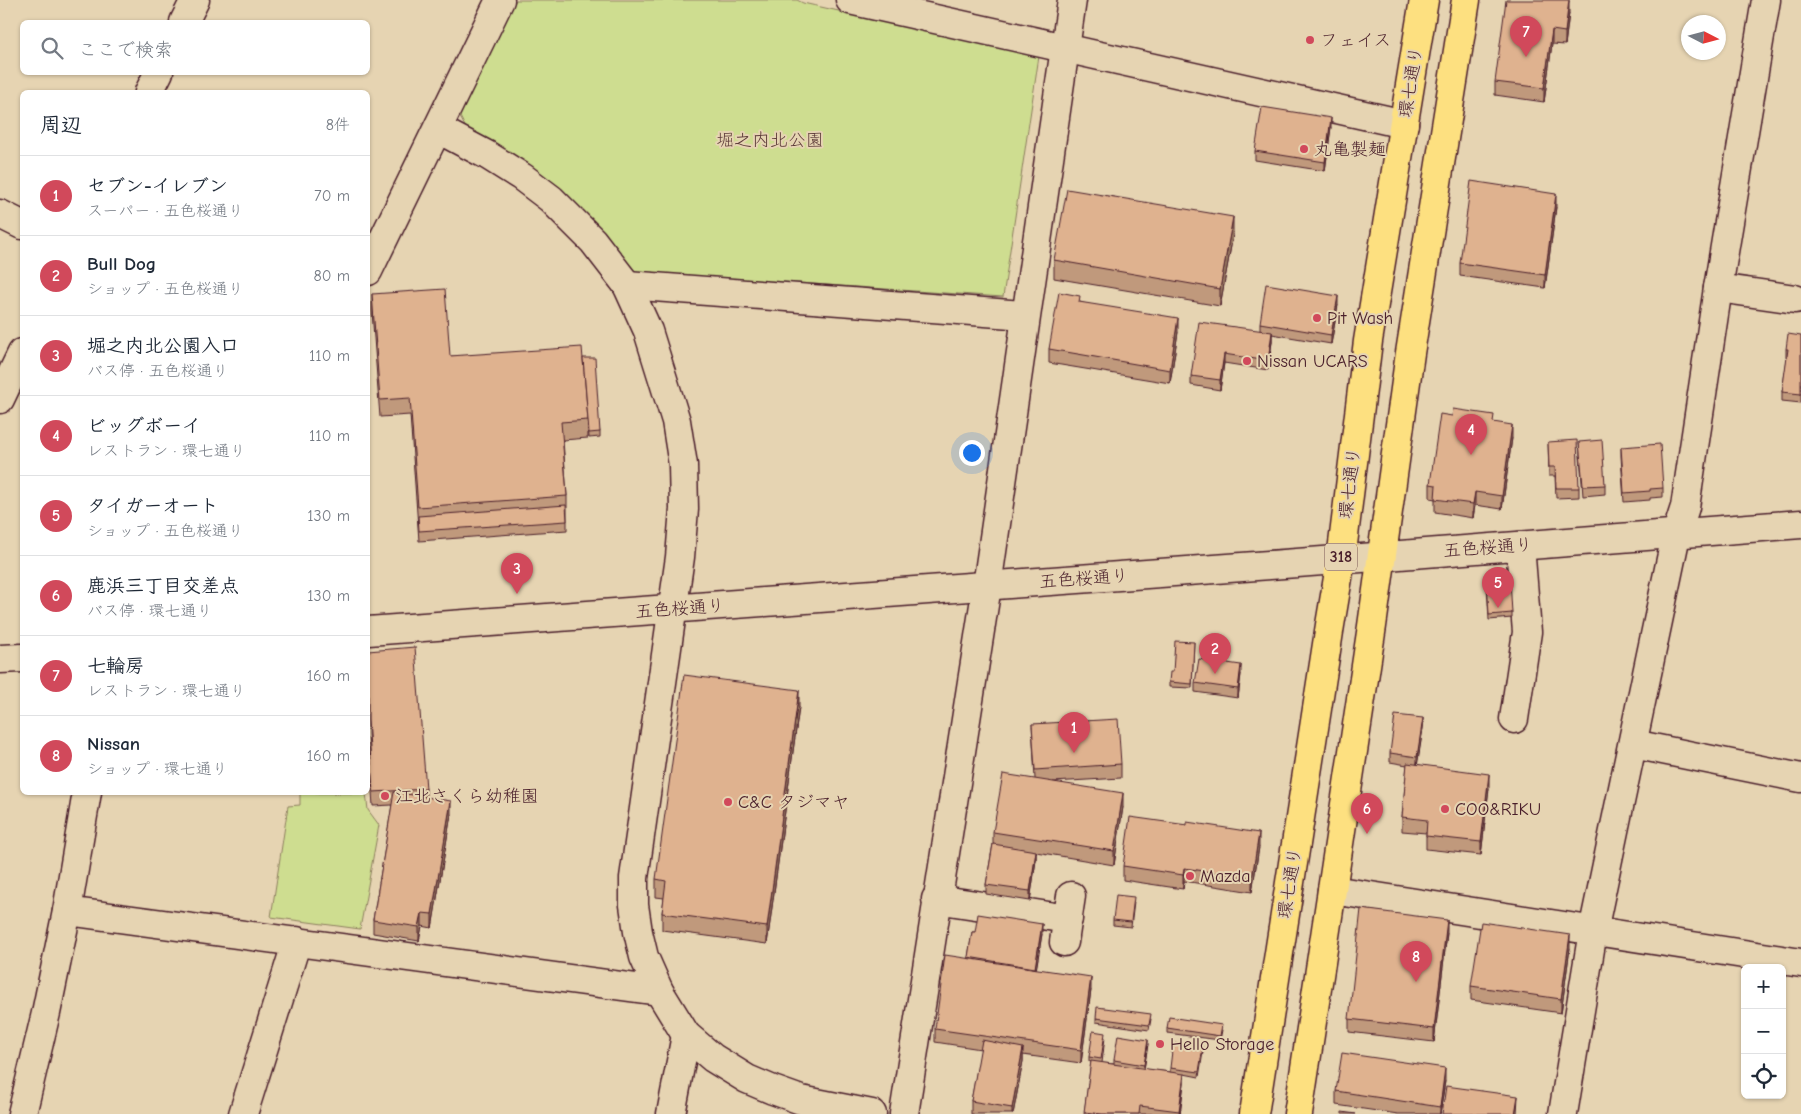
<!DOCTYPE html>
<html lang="ja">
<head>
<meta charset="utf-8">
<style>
	body { margin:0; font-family:"Comic Neue","Klee One",sans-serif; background:#f2f2f3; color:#1f2937 }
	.controls { position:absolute; right:15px; bottom:15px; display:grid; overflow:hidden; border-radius:8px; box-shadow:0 1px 4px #0004 }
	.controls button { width:45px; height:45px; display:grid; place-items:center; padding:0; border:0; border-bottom:1px solid #e0e1e3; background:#fff; color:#1f2937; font:25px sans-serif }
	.compass { position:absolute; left:1681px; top:15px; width:45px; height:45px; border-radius:50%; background:#fff; box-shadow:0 1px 4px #0004; rotate:96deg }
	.you { position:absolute; left:971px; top:452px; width:18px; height:18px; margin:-12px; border:4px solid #fff; border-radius:50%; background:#1a73e8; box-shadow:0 0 0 8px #1a73e833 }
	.badge { display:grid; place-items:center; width:32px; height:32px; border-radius:50%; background:#d1495b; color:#fff; font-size:16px; font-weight:700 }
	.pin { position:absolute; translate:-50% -41px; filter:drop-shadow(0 1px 2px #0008) }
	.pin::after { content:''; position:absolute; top:26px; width:18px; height:15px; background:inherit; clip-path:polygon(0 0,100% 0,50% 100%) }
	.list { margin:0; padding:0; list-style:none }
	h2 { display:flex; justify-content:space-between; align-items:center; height:65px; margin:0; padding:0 20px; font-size:21px }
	h2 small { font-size:16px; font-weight:400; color:#747a83 }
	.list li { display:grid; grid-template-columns:32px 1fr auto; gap:15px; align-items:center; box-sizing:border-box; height:80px; padding:0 20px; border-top:1px solid #e0e1e3 }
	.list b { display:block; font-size:19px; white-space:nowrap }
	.list p { margin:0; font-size:16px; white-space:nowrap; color:#747a83 }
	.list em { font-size:16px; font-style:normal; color:#747a83 }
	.icon { flex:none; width:28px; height:28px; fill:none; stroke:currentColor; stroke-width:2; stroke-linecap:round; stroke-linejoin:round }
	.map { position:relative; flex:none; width:1801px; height:1114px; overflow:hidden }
	.search { position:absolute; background:#fff; box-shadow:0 1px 4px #0004; left:20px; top:20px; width:350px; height:55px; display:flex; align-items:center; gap:12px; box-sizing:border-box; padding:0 18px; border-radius:8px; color:#747a83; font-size:19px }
	.panel { position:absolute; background:#fff; box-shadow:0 1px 4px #0004; left:20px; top:90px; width:350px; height:705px; border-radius:8px }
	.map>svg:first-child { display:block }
</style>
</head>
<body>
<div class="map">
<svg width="1801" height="1114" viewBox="0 0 1801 1114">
	<rect width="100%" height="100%" fill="#e6d4b2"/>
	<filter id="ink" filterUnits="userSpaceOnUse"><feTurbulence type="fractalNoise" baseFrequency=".02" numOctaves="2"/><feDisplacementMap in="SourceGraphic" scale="10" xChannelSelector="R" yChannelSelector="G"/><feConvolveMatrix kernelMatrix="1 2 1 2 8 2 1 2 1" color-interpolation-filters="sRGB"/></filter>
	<g filter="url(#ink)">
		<g fill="#cedd90" stroke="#8c7e5e">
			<path d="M 516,0 L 797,0 L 803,3 L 1039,56 L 1003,297 L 637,272 L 626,264 L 601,233 L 568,197 L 535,172 L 468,132 L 459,115 Z"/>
			<path d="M 300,793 L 366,793 L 368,810 L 379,825 L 360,929 L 271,917 L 288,806 L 300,805 Z"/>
		</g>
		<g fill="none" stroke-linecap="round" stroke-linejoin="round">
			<g stroke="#4a1f2b" stroke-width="31">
				<g id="minor">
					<path d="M 850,0 L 1404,124"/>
					<path d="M 184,22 L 195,0"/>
					<path d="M 149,92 L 159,72"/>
					<path d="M 438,129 L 487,155 L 522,177 L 551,199 L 593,241 L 627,285 L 648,331 L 676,421 L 683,465 L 684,509 L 680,557 L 634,878 L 634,905 L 638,932 L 644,957 L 659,991 L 686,1035 L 713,1058 L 747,1079 L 773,1090 L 801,1100 L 872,1114"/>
					<path d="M 0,214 L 22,225"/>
					<path d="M 368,271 L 500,0"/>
					<path d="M 627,285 L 1025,315"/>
					<path d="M 1718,288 L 1795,299"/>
					<path d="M 0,399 L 22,353"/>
					<path d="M 368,631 L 1297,563 L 1801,524"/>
					<path d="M 0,659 L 22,658"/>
					<path d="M 1514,719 L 1527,632 L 1520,546"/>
					<path d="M 1633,744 L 1801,778"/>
					<path d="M 1332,890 L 1801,963"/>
					<path d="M 936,899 L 1068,919"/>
					<path d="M 67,911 L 659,991"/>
					<path d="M 1064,942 L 1071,896"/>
					<path d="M 22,1114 L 46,1013 L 67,911 L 87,792"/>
					<path d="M 243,1114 L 297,941"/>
					<path d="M 671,1114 L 686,1035"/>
					<path d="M 904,1114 L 987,586 L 1072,0"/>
					<path d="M 1563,1114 L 1593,931 L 1676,535 L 1685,507 L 1718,288 L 1766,0"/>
				</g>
			</g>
			<g stroke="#4a1f2b" stroke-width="31">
				<g id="major">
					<path d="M 1254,1114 L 1330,625 L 1341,560 L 1368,341 L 1424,0"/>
					<path d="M 1298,1114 L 1372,626 L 1410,353 L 1466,0"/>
				</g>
			</g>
			<use href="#minor" stroke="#e6d4b2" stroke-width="28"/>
			<use href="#major" stroke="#fde080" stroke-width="28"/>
		</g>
		<g fill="#c0997b" stroke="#4a1f2b">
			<path d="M 1569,13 L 1565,45 L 1552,44 L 1544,102 L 1495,95 L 1495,82 Z"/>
			<path d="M 1331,127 L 1325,171 L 1255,160 L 1255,151 Z"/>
			<path d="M 1556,207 L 1545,288 L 1460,276 L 1460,263 Z"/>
			<path d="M 1233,235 L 1220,306 L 1054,278 L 1054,260 Z"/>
			<path d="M 372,294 L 450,356 L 583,362 L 600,432 L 600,437 L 589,438 L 588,424 L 588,438 L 563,440 L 567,496 L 567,530 L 419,541 L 410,415 L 380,417 L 372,312 Z"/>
			<path d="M 1080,302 L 1178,332 L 1170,383 L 1049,363 L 1049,349 Z"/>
			<path d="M 1338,305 L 1331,344 L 1272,334 L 1272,342 L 1268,370 L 1224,363 L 1220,390 L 1191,385 L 1191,376 L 1260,331 L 1260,323 Z"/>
			<path d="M 1801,336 L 1801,403 L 1782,401 L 1782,392 L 1787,359 L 1786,358 L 1786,349 Z"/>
			<path d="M 1494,422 L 1512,438 L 1502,509 L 1475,505 L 1473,518 L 1435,512 L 1435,499 L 1430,498 L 1430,484 Z"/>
			<path d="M 1548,442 L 1579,488 L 1579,497 L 1556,498 L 1555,476 L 1549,476 Z"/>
			<path d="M 1579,442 L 1605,485 L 1605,494 L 1583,496 Z"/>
			<path d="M 1621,447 L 1663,488 L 1663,497 L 1650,498 L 1650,500 L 1624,502 L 1621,456 Z"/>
			<path d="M 1487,585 L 1512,613 L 1512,618 L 1489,620 Z"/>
			<path d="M 1194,642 L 1192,688 L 1169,687 L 1169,682 L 1173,672 Z"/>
			<path d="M 368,651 L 426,789 L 426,797 L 451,814 L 432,928 L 422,926 L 419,941 L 373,933 L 373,920 L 392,805 L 373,806 L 368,734 Z"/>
			<path d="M 1241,674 L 1238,698 L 1195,692 L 1195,683 Z"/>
			<path d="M 799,707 L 767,944 L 662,930 L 662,913 L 664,898 L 656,897 L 656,879 Z"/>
			<path d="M 1032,724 L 1121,764 L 1121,778 L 1053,782 L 1123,807 L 1114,865 L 1036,852 L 1036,860 L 1030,901 L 986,894 L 986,885 L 993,844 L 993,832 L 1035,779 Z"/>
			<path d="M 1423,728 L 1417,764 L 1489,788 L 1481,855 L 1426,849 L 1426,833 L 1402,831 L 1402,817 L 1407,765 L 1390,762 L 1390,753 Z"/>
			<path d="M 1187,825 L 1259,847 L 1252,892 L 1184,881 L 1183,889 L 1123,880 L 1123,866 Z"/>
			<path d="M 1134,902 L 1131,927 L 1113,925 L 1113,920 Z"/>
			<path d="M 972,932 L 1042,934 L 1036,969 L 1091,990 L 1081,1063 L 1023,1055 L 1023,1061 L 1013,1114 L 971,1114 L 971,1101 L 981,1049 L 935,1042 L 935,1029 L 968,958 Z"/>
			<path d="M 1447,933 L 1434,1042 L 1349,1032 L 1349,1019 Z"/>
			<path d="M 1570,948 L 1561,1013 L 1471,1000 L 1471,986 Z"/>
			<path d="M 1096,1018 L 1151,1019 L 1149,1030 L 1096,1022 Z"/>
			<path d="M 1167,1028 L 1222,1030 L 1220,1040 L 1167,1033 Z"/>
			<path d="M 1105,1037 L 1102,1063 L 1114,1064 L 1114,1060 L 1148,1044 L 1144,1069 L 1170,1072 L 1170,1068 L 1203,1052 L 1199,1077 L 1184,1074 L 1184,1083 L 1180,1114 L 1084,1114 L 1091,1062 L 1089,1061 L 1089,1057 Z"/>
			<path d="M 1445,1081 L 1440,1114 L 1398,1114 L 1336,1105 L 1336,1091 Z"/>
		</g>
		<g fill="#9c7d64" stroke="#4a1f2b">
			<path d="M 1569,0 L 1569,13 L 1565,45 L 1565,32 Z"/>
			<path d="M 1552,30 L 1552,44 L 1544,102 L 1544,88 Z"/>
			<path d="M 1331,118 L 1331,127 L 1325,171 L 1325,162 Z"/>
			<path d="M 1556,194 L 1556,207 L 1545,288 L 1545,275 Z"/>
			<path d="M 1233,217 L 1233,235 L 1220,306 L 1220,289 Z"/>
			<path d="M 1338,296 L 1338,305 L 1331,344 L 1331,335 Z"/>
			<path d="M 1178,318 L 1178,332 L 1170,383 L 1170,370 Z"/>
			<path d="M 1272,332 L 1272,342 L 1268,370 L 1268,361 Z"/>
			<path d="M 1224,354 L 1224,363 L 1220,390 L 1220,380 Z"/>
			<path d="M 1512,425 L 1512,438 L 1502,509 L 1502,496 Z"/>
			<path d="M 1475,492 L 1475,505 L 1473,518 L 1473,504 Z"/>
			<path d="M 1241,665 L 1241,674 L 1238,698 L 1238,689 Z"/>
			<path d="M 799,690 L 799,707 L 767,944 L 767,927 Z"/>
			<path d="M 1423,718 L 1423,728 L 1417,767 L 1417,757 Z"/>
			<path d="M 1489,774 L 1489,788 L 1481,855 L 1481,842 Z"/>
			<path d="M 1123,793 L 1123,807 L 1114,865 L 1114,851 Z"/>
			<path d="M 451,801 L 451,814 L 432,928 L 432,914 Z"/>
			<path d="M 1259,833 L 1259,847 L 1252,892 L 1252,878 Z"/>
			<path d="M 1036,851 L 1036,860 L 1030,901 L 1030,891 Z"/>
			<path d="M 1184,868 L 1184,881 L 1183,889 L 1183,875 Z"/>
			<path d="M 422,913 L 422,926 L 419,941 L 419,927 Z"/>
			<path d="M 1447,920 L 1447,933 L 1434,1042 L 1434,1029 Z"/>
			<path d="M 1042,924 L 1042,934 L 1035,977 L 1035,968 Z"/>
			<path d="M 1570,935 L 1570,948 L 1561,1013 L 1561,999 Z"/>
			<path d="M 1091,977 L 1091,990 L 1081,1063 L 1081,1050 Z"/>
			<path d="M 1148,1040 L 1148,1044 L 1144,1069 L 1144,1065 Z"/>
			<path d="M 1023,1048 L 1023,1061 L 1013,1114 L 1012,1114 L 1012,1108 Z"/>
			<path d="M 1445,1068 L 1445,1081 L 1440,1114 L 1440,1107 Z"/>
			<path d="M 1184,1074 L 1184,1083 L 1180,1114 L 1179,1114 Z"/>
			<path d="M 1518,1096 L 1517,1114 L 1515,1114 Z"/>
		</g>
		<g fill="#dfb28f" stroke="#4a1f2b">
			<path d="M 1506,0 L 1569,0 L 1565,32 L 1552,30 L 1544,88 L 1495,82 Z"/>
			<path d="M 1262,107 L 1331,118 L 1325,162 L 1255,151 Z"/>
			<path d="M 1471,181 L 1556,194 L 1545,275 L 1460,263 Z"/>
			<path d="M 1067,189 L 1233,217 L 1220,289 L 1054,260 Z"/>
			<path d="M 1266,284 L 1338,296 L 1331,335 L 1260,323 Z"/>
			<path d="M 445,289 L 450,356 L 582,347 L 588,420 L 561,422 L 567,496 L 418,507 L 410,398 L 380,400 L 372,294 Z"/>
			<path d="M 1059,292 L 1080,296 L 1079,302 L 1178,318 L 1170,370 L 1049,349 Z"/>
			<path d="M 1199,322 L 1272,332 L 1268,361 L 1224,354 L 1220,380 L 1191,376 Z"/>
			<path d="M 1788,334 L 1801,336 L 1801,394 L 1782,392 L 1788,349 L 1786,349 Z"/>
			<path d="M 583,358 L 595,358 L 600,432 L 589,433 Z"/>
			<path d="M 1453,409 L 1494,415 L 1493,422 L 1512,425 L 1502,496 L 1475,492 L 1473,504 L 1435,499 L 1436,485 L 1430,484 L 1440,414 L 1452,416 Z"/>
			<path d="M 1577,440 L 1579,488 L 1556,488 L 1555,467 L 1549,467 L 1548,442 Z"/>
			<path d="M 1602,440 L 1605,485 L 1583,486 L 1579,442 Z"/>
			<path d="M 1660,444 L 1663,488 L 1650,489 L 1650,491 L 1624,493 L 1621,447 Z"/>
			<path d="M 566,505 L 567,521 L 419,531 L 418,516 Z"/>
			<path d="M 1510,579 L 1512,613 L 1489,615 L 1487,580 Z"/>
			<path d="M 1175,641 L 1194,642 L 1192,684 L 1169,682 L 1170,672 L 1173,672 Z"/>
			<path d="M 415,647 L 426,789 L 373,792 L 368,720 L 368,651 Z"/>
			<path d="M 1199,659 L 1241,665 L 1238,689 L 1195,683 Z"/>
			<path d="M 684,675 L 799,690 L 767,927 L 662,913 L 666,881 L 656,879 Z"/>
			<path d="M 1395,715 L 1423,718 L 1417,757 L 1390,753 Z"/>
			<path d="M 1118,719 L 1121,764 L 1035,770 L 1032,724 Z"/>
			<path d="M 1407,763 L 1489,774 L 1481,842 L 1426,836 L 1427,820 L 1402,817 Z"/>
			<path d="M 1003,774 L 1123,793 L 1114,851 L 993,832 Z"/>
			<path d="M 394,792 L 451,801 L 432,914 L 422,913 L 419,927 L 373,920 Z"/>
			<path d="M 1130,817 L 1187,825 L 1187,822 L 1259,833 L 1252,878 L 1184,868 L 1183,875 L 1123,866 Z"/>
			<path d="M 993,844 L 1036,851 L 1030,891 L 986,885 Z"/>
			<path d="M 1116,895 L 1134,897 L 1131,922 L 1113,920 Z"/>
			<path d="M 1361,909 L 1447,920 L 1434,1029 L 1349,1019 Z"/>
			<path d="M 978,914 L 1042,924 L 1035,968 L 968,957 L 972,932 L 975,932 Z"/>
			<path d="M 1481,922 L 1570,935 L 1561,999 L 1471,986 Z"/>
			<path d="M 945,955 L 1091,977 L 1081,1050 L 935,1029 Z"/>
			<path d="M 1097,1007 L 1151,1014 L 1149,1025 L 1096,1018 Z"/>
			<path d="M 1169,1017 L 1222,1025 L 1220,1036 L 1167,1028 Z"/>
			<path d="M 1093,1031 L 1105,1033 L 1101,1059 L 1089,1057 Z"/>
			<path d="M 1118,1035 L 1148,1040 L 1144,1065 L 1114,1060 Z"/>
			<path d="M 982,1040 L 1023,1048 L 1012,1108 L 971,1101 Z"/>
			<path d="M 1173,1043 L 1203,1047 L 1199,1072 L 1170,1068 Z"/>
			<path d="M 1342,1053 L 1445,1068 L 1440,1107 L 1336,1091 Z"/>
			<path d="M 1091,1061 L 1184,1074 L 1179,1111 L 1140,1106 L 1139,1114 L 1102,1114 L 1084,1112 Z"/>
			<path d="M 1446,1086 L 1518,1096 L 1515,1114 L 1442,1114 Z"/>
			<path d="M 1342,1112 L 1356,1114 L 1342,1114 Z"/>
		</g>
	</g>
	<g fill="#d1495b" stroke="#e6d4b2" stroke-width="2">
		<circle cx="1310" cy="40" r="5"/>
		<circle cx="1304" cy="149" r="5"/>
		<circle cx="1317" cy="318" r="5"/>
		<circle cx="1247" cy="361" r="5"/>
		<circle cx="385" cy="796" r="5"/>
		<circle cx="728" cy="802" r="5"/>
		<circle cx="1445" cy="809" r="5"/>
		<circle cx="1190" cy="876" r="5"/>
		<circle cx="1160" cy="1044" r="5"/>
	</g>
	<g text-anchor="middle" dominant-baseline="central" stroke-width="4" stroke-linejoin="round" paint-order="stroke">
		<rect fill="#e6d4b2" stroke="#795554" stroke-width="1" x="1325" y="543.5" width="32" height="27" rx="4"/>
		<g font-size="16" font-weight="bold" fill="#4a1f2b">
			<text x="1341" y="557">318</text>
		</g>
		<g font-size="18" fill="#4a1f2b" stroke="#e6d4b2" text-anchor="start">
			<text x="1320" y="40">フェイス</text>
			<text x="1314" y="149">丸亀製麺</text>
			<text x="1327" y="318">Pit Wash</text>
			<text x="1257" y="361">Nissan UCARS</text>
			<text x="395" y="796">江北さくら幼稚園</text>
			<text x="738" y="802">C&amp;C タジマヤ</text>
			<text x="1455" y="809">COO&amp;RIKU</text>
			<text x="1200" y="876">Mazda</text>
			<text x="1170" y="1044">Hello Storage</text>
		</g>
		<g font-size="18" fill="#4a1f2b" stroke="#e6d4b2">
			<text transform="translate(1411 82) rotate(-81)">環七通り</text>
			<text transform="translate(1350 483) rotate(-83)">環七通り</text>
			<text transform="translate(1488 548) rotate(-4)">五色桜通り</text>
			<text transform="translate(1084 579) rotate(-4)">五色桜通り</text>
			<text transform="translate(680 609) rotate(-4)">五色桜通り</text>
			<text transform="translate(1290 883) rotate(-81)">環七通り</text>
		</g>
		<g font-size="18" fill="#5e3c3a" stroke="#e6d4b2">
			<text x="770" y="140">堀之内北公園</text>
		</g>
	</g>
</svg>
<div class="controls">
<button>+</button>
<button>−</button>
<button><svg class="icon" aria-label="locate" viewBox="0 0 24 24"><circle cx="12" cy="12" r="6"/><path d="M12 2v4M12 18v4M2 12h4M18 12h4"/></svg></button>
</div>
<svg class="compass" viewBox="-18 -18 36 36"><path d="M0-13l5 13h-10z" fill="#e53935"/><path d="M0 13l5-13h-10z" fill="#747a83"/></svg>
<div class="you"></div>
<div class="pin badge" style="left:1074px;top:753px">1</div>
<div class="pin badge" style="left:1215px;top:674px">2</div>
<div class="pin badge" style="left:517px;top:594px">3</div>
<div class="pin badge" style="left:1471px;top:455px">4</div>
<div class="pin badge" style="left:1498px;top:608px">5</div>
<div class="pin badge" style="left:1367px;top:834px">6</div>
<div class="pin badge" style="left:1526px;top:57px">7</div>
<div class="pin badge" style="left:1416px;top:982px">8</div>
<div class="search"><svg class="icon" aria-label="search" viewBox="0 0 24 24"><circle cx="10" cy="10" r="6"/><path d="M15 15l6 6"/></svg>ここで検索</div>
<section class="panel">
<h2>周辺<small>8件</small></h2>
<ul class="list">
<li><span class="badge">1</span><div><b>セブン-イレブン</b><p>スーパー · 五色桜通り</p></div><em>70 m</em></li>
<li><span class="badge">2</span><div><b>Bull Dog</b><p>ショップ · 五色桜通り</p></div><em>80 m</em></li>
<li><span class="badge">3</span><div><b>堀之内北公園入口</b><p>バス停 · 五色桜通り</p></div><em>110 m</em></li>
<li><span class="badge">4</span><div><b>ビッグボーイ</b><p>レストラン · 環七通り</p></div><em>110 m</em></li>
<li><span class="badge">5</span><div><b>タイガーオート</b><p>ショップ · 五色桜通り</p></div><em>130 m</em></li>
<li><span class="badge">6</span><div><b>鹿浜三丁目交差点</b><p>バス停 · 環七通り</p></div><em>130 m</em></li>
<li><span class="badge">7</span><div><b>七輪房</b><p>レストラン · 環七通り</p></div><em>160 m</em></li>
<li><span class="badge">8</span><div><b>Nissan</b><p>ショップ · 環七通り</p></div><em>160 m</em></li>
</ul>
</section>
</div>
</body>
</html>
